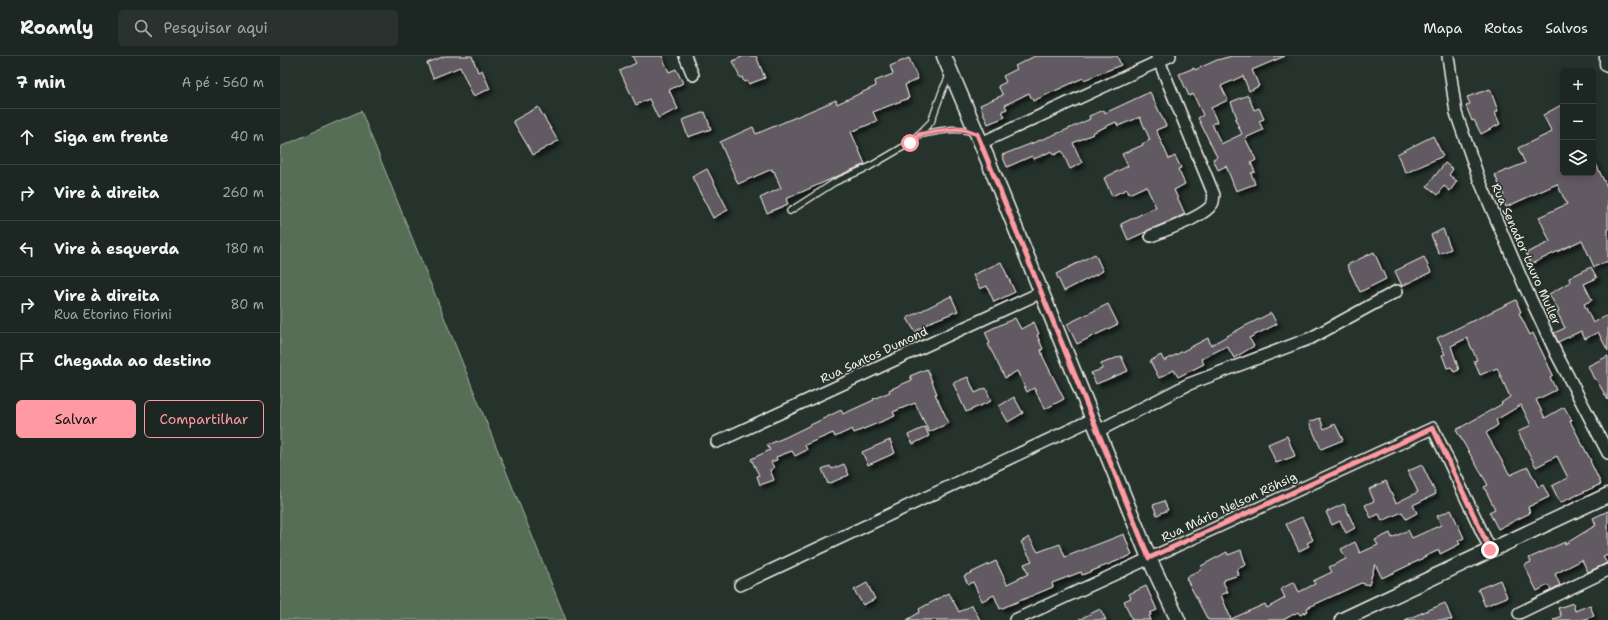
<!DOCTYPE html>
<html lang="pt">
<head>
<meta charset="utf-8">
<style>
	body { margin:0; font-family:"Shantell Sans",sans-serif; background:#29322f; color:#f1f3f6 }
	.controls { position:absolute; right:12px; top:12px; display:grid; overflow:hidden; border-radius:6px; box-shadow:0 2px 10px #0003 }
	.controls button { width:36px; height:36px; display:grid; place-items:center; padding:0; border:0; border-bottom:1px solid #3a4340; background:#1c2622; color:#f1f3f6; font:20px sans-serif }
	.stop { position:absolute; width:12px; height:12px; margin:-9px; border:3px solid #ff9aa2; border-radius:50%; background:#fff }
	.stop.end { background:#ff9aa2; border-color:#fff; box-shadow:0 1px 4px #0008 }
	.list { margin:0; padding:0; list-style:none }
	h2 { display:flex; justify-content:space-between; align-items:center; height:52px; margin:0; padding:0 16px; font-size:17px }
	h2 small { font-size:13px; font-weight:400; color:#a0a5a5 }
	.list li { display:grid; grid-template-columns:26px 1fr auto; gap:12px; align-items:center; box-sizing:border-box; height:56px; padding:0 16px; border-top:1px solid #3a4340 }
	.list b { display:block; font-size:15px; white-space:nowrap }
	.list p { margin:0; font-size:13px; white-space:nowrap; color:#a0a5a5 }
	.list em { font-size:13px; font-style:normal; color:#a0a5a5 }
	.actions { display:flex; gap:8px; padding:12px 16px }
	.actions a { flex:1; padding:9px 0; border:1px solid #ff9aa2; border-radius:6px; text-align:center; font-size:14px; color:#ff9aa2 }
	.actions .main { background:#ff9aa2; color:#111 }
	.icon { flex:none; width:22px; height:22px; fill:none; stroke:currentColor; stroke-width:2; stroke-linecap:round; stroke-linejoin:round }
	.map { position:relative; flex:none; width:1328px; height:564px; overflow:hidden }
	header { display:flex; align-items:center; gap:24px; box-sizing:border-box; height:56px; padding:0 20px; background:#1c2622; border-bottom:1px solid #3a4340 }
	header strong { font-size:19px }
	nav { display:flex; gap:22px; margin-inline-start:auto; font-size:14px }
	.search { width:280px; height:36px; background:#29322f; display:flex; align-items:center; gap:10px; box-sizing:border-box; padding:0 14px; border-radius:6px; color:#a0a5a5; font-size:15px }
	main { display:flex }
	aside { flex:1; background:#1c2622 }
	.map>svg:first-child { display:block }
</style>
</head>
<body>
<header>
<strong>Roamly</strong>
<div class="search"><svg class="icon" aria-label="search" viewBox="0 0 24 24"><circle cx="10" cy="10" r="6"/><path d="M15 15l6 6"/></svg>Pesquisar aqui</div>
<nav><a>Mapa</a><a>Rotas</a><a>Salvos</a></nav>
</header>
<main>
<aside>
<h2>7 min<small>A pé · 560 m</small></h2>
<ul class="list">
<li><svg class="icon" aria-label="ahead" viewBox="0 0 24 24"><path d="M12 20V5M6 11l6-6 6 6"/></svg><div><b>Siga em frente</b></div><em>40 m</em></li>
<li><svg class="icon" aria-label="right" viewBox="0 0 24 24"><path d="M7 20v-9h11M14 6l5 5-5 5"/></svg><div><b>Vire à direita</b></div><em>260 m</em></li>
<li><svg class="icon" aria-label="left" viewBox="0 0 24 24"><path d="M17 20v-9H6M10 6l-5 5 5 5"/></svg><div><b>Vire à esquerda</b></div><em>180 m</em></li>
<li><svg class="icon" aria-label="right" viewBox="0 0 24 24"><path d="M7 20v-9h11M14 6l5 5-5 5"/></svg><div><b>Vire à direita</b><p>Rua Etorino Fiorini</p></div><em>80 m</em></li>
<li><svg class="icon" aria-label="arrive" viewBox="0 0 24 24"><path d="M6 21V4h12l-3 4 3 4H6"/></svg><div><b>Chegada ao destino</b></div></li>
</ul>
<div class="actions"><a class="main">Salvar</a><a>Compartilhar</a></div>
</aside>
<div class="map">
<svg width="1328" height="564" viewBox="0 0 1328 564">
	<defs>
		<filter id="shadow"><feDropShadow dx="3.5" dy="3.5" stdDeviation="2" flood-color="#0009"/></filter>
	</defs>
	<rect width="100%" height="100%" fill="#26332d"/>
	<filter id="ink" filterUnits="userSpaceOnUse"><feTurbulence type="fractalNoise" baseFrequency=".025" numOctaves="2"/><feDisplacementMap in="SourceGraphic" scale="8" xChannelSelector="R" yChannelSelector="G"/><feConvolveMatrix kernelMatrix="1 2 1 2 8 2 1 2 1" color-interpolation-filters="sRGB"/></filter>
	<g filter="url(#ink)">
		<path fill="#546e54" stroke="#a4b09e" d="M 81,55 L 286,564 L 0,564 L 0,91 Z"/>
		<g fill="#625a62" stroke="#f4f1e8" filter="url(#shadow)">
			<path d="M 165,0 L 192,0 L 198,16 L 202,14 L 210,33 L 193,40 L 180,11 L 153,22 L 147,7 Z"/>
			<path d="M 352,0 L 383,0 L 383,3 L 389,16 L 396,13 L 403,27 L 389,34 L 398,53 L 378,62 L 369,43 L 356,49 L 340,15 L 356,7 Z"/>
			<path d="M 464,0 L 476,0 L 485,22 L 469,28 L 467,25 L 464,26 L 462,21 L 460,22 L 453,5 Z"/>
			<path d="M 755,0 L 837,0 L 841,9 L 804,24 L 803,22 L 753,45 L 749,37 L 725,49 L 727,53 L 722,55 L 725,61 L 708,68 L 700,49 L 723,39 L 718,30 L 726,26 L 723,20 L 737,13 L 735,10 Z"/>
			<path d="M 952,0 L 1005,0 L 972,14 L 979,30 L 969,35 L 963,20 L 941,30 L 948,44 L 931,52 L 937,66 L 932,68 L 941,88 L 962,78 L 955,63 L 957,62 L 951,46 L 968,39 L 974,54 L 979,52 L 984,63 L 979,65 L 983,74 L 965,82 L 976,104 L 971,107 L 975,116 L 971,117 L 975,128 L 956,135 L 946,110 L 938,114 L 933,103 L 937,101 L 918,62 L 923,59 L 913,38 L 909,40 L 899,18 L 914,12 L 915,14 L 937,4 Z"/>
			<path d="M 629,2 L 638,23 L 625,29 L 629,42 L 593,56 L 597,65 L 571,76 L 585,108 L 506,143 L 508,148 L 487,157 L 480,142 L 501,132 L 494,115 L 493,116 L 492,113 L 458,128 L 440,86 L 473,71 L 476,78 L 556,44 L 557,48 L 596,30 L 595,25 L 613,18 L 610,10 Z"/>
			<path d="M 1210,33 L 1218,55 L 1215,57 L 1220,68 L 1201,78 L 1194,64 L 1192,65 L 1186,50 L 1190,48 L 1187,41 Z"/>
			<path d="M 870,36 L 886,70 L 876,74 L 889,103 L 895,100 L 901,112 L 898,113 L 905,128 L 894,134 L 905,158 L 848,184 L 841,168 L 876,151 L 866,130 L 849,138 L 847,133 L 832,140 L 824,122 L 848,110 L 842,98 L 863,89 L 862,88 L 870,84 L 860,61 L 838,70 L 836,66 L 812,77 L 813,78 L 793,87 L 802,107 L 790,113 L 782,95 L 774,99 L 772,95 L 754,103 L 752,100 L 727,111 L 722,99 L 786,74 L 810,63 L 809,60 L 824,54 L 825,57 Z"/>
			<path d="M 1283,48 L 1283,117 L 1313,117 L 1313,102 L 1328,133 L 1328,205 L 1314,211 L 1302,184 L 1251,208 L 1246,197 L 1270,186 L 1259,161 L 1287,148 L 1277,128 L 1226,151 L 1222,141 L 1224,140 L 1215,119 L 1245,107 L 1238,92 L 1272,76 L 1263,59 Z"/>
			<path d="M 258,51 L 278,85 L 253,99 L 233,65 Z"/>
			<path d="M 425,56 L 431,73 L 408,81 L 402,64 Z"/>
			<path d="M 1153,80 L 1163,100 L 1126,117 L 1117,98 Z"/>
			<path d="M 1165,107 L 1173,113 L 1169,119 L 1177,125 L 1170,135 L 1164,130 L 1158,139 L 1147,130 Z"/>
			<path d="M 427,113 L 448,154 L 433,162 L 412,121 Z"/>
			<path d="M 1163,173 L 1171,193 L 1159,198 L 1151,179 Z"/>
			<path d="M 1094,196 L 1106,223 L 1080,236 L 1067,209 Z"/>
			<path d="M 815,198 L 823,215 L 784,235 L 776,218 Z"/>
			<path d="M 1144,201 L 1151,216 L 1122,230 L 1115,215 Z"/>
			<path d="M 721,206 L 735,236 L 714,246 L 707,230 L 700,233 L 693,219 Z"/>
			<path d="M 1311,211 L 1317,222 L 1304,228 L 1312,244 L 1304,248 L 1313,267 L 1328,259 L 1328,295 L 1318,276 L 1305,283 L 1301,275 L 1278,286 L 1274,277 L 1285,272 L 1277,256 L 1279,255 L 1269,238 L 1290,226 L 1289,222 Z"/>
			<path d="M 671,240 L 678,255 L 650,266 L 635,276 L 627,262 Z"/>
			<path d="M 1236,244 L 1241,256 L 1239,257 L 1250,279 L 1253,277 L 1273,319 L 1270,321 L 1276,334 L 1256,344 L 1265,362 L 1284,351 L 1292,364 L 1290,365 L 1311,405 L 1310,405 L 1321,428 L 1280,447 L 1272,430 L 1288,422 L 1277,400 L 1256,411 L 1238,376 L 1251,369 L 1241,349 L 1216,364 L 1218,369 L 1206,377 L 1230,419 L 1248,411 L 1258,431 L 1263,429 L 1269,441 L 1248,451 L 1250,457 L 1218,473 L 1209,456 L 1215,453 L 1204,431 L 1208,429 L 1176,374 L 1222,348 L 1221,347 L 1230,341 L 1217,312 L 1200,319 L 1194,305 L 1197,304 L 1187,282 L 1171,290 L 1179,314 L 1174,316 L 1171,311 L 1167,312 L 1162,299 L 1165,298 L 1157,282 Z"/>
			<path d="M 828,248 L 838,268 L 797,288 L 787,268 Z"/>
			<path d="M 991,257 L 997,268 L 969,282 L 974,290 L 954,302 L 947,290 L 921,303 L 924,308 L 898,321 L 894,314 L 879,322 L 870,305 L 881,299 L 884,305 L 928,282 L 931,289 L 965,270 Z"/>
			<path d="M 735,262 L 741,273 L 754,266 L 759,278 L 757,279 L 763,293 L 761,294 L 763,301 L 784,343 L 765,353 L 754,332 L 747,336 L 737,315 L 725,322 L 708,288 L 710,287 L 705,276 Z"/>
			<path d="M 841,300 L 848,315 L 816,328 L 811,317 L 822,313 L 821,308 Z"/>
			<path d="M 1328,300 L 1328,344 L 1316,323 L 1314,323 L 1308,310 Z"/>
			<path d="M 647,313 L 657,338 L 655,338 L 669,367 L 649,376 L 635,347 L 613,356 L 615,360 L 574,377 L 572,373 L 555,381 L 553,377 L 525,389 L 527,394 L 515,400 L 512,395 L 496,401 L 497,404 L 491,406 L 494,412 L 490,414 L 494,424 L 480,429 L 477,420 L 479,419 L 471,403 L 490,394 L 487,389 L 506,381 L 561,354 L 563,358 L 594,344 L 593,343 L 610,336 L 609,334 L 632,324 L 630,320 Z"/>
			<path d="M 688,321 L 695,337 L 706,332 L 711,345 L 686,356 L 673,327 Z"/>
			<path d="M 734,341 L 743,357 L 728,366 L 719,350 Z"/>
			<path d="M 1040,362 L 1044,373 L 1055,368 L 1063,384 L 1041,393 L 1029,366 Z"/>
			<path d="M 645,371 L 649,380 L 633,388 L 628,379 Z"/>
			<path d="M 1007,380 L 1015,400 L 996,407 L 988,388 Z"/>
			<path d="M 610,384 L 615,397 L 588,409 L 582,396 Z"/>
			<path d="M 564,408 L 569,419 L 548,428 L 542,413 L 550,410 L 552,413 Z"/>
			<path d="M 1142,409 L 1156,438 L 1133,449 L 1137,457 L 1126,463 L 1122,456 L 1102,465 L 1099,458 L 1091,462 L 1085,449 L 1094,445 L 1089,433 L 1106,425 L 1116,447 L 1138,436 L 1128,415 Z"/>
			<path d="M 884,445 L 888,454 L 877,459 L 873,449 Z"/>
			<path d="M 1064,448 L 1075,472 L 1066,477 L 1060,465 L 1052,469 L 1046,456 Z"/>
			<path d="M 1171,454 L 1184,482 L 1178,485 L 1180,488 L 1160,498 L 1159,494 L 1142,502 L 1142,503 L 1102,522 L 1095,508 L 1089,529 L 1081,527 L 1027,552 L 1028,555 L 1020,559 L 1018,556 L 1003,564 L 928,564 L 906,522 L 922,513 L 921,510 L 947,496 L 948,499 L 961,494 L 966,509 L 957,513 L 959,519 L 944,524 L 945,525 L 943,526 L 948,536 L 941,539 L 951,563 L 985,548 L 987,552 L 1005,542 L 1001,533 L 1014,526 L 1019,536 L 1035,528 L 1033,525 L 1052,516 L 1049,511 L 1066,503 L 1061,493 L 1075,486 L 1080,497 L 1098,489 L 1095,484 L 1110,477 L 1112,482 L 1128,474 L 1132,482 L 1161,469 L 1157,460 Z"/>
			<path d="M 1328,455 L 1328,499 L 1323,501 L 1327,507 L 1308,516 L 1302,504 L 1275,518 L 1280,529 L 1271,534 L 1268,529 L 1257,535 L 1244,509 L 1251,506 L 1249,502 L 1285,486 L 1285,488 L 1316,469 L 1313,462 Z"/>
			<path d="M 1022,461 L 1033,484 L 1027,487 L 1029,490 L 1019,495 L 1006,468 Z"/>
			<path d="M 844,478 L 852,499 L 802,519 L 801,516 L 772,527 L 773,531 L 720,553 L 714,539 L 702,545 L 693,526 L 688,528 L 684,520 L 716,505 L 727,528 L 748,518 L 744,508 L 752,505 L 741,486 L 749,481 L 758,496 L 780,488 L 785,501 Z"/>
			<path d="M 1220,524 L 1227,541 L 1205,550 L 1198,533 Z"/>
			<path d="M 587,527 L 595,543 L 583,549 L 574,534 Z"/>
			<path d="M 866,530 L 877,554 L 870,557 L 871,559 L 869,560 L 871,564 L 852,564 L 844,545 L 851,542 L 849,538 Z"/>
			<path d="M 669,537 L 679,556 L 692,549 L 700,564 L 627,564 L 640,556 L 639,553 Z"/>
			<path d="M 1165,547 L 1172,564 L 1125,564 Z"/>
			<path d="M 1293,547 L 1295,555 L 1310,549 L 1314,560 L 1302,564 L 1273,564 L 1281,560 L 1278,552 Z"/>
			<path d="M 820,553 L 826,564 L 798,564 Z"/>
		</g>
		<g fill="none" stroke-linecap="round" stroke-linejoin="round">
			<g stroke="#f4f1e8" stroke-width="8">
				<g id="service">
					<path d="M 638,79 C 658,75 676,70 695,77"/>
					<path d="M 510,155 L 555,126 L 589,111 L 630,87 L 651,66 L 663,33 L 670,18"/>
				</g>
			</g>
			<g stroke="#f4f1e8" stroke-width="14">
				<g id="minor">
					<path d="M 405,0 L 413,19"/>
					<path d="M 1168,0 L 1176,57 L 1199,123 L 1245,231 L 1276,297 L 1328,397"/>
					<path d="M 701,87 L 890,0"/>
					<path d="M 871,180 C 885,174 925,161 932,148 C 934,146 933,142 934,139 L 877,0"/>
					<path d="M 818,375 L 909,328 L 1031,282 L 1117,235"/>
					<path d="M 437,386 L 762,236"/>
					<path d="M 460,529 L 813,363"/>
					<path d="M 1239,557 L 1328,514"/>
					<path d="M 735,564 L 1153,372 L 1210,493"/>
				</g>
			</g>
			<g stroke="#f4f1e8" stroke-width="17">
				<g id="tertiary">
					<path d="M 664,0 L 701,87 L 869,502 L 898,564"/>
					<path d="M 1062,564 L 1328,439"/>
				</g>
			</g>
			<g stroke="#f4f1e8" stroke-width="19">
				<path id="secondary" d="M 1328,0 L 1328,8"/>
			</g>
			<use href="#service" stroke="#26332d" stroke-width="5.5"/>
			<use href="#minor" stroke="#26332d" stroke-width="11"/>
			<use href="#tertiary" stroke="#26332d" stroke-width="14"/>
			<use href="#secondary" stroke="#26332d" stroke-width="16"/>
		</g>
	</g>
	<g fill="none" stroke-linecap="round" stroke-linejoin="round" filter="url(#ink)">
		<path stroke="#ff9aa2" stroke-width="5" d="M 630,87 L 638,79 L 658,75 L 683,73 L 697,78 L 869,502 L 1153,372 L 1210,494"/>
	</g>
	<g text-anchor="middle" dominant-baseline="central" stroke-width="3" stroke-linejoin="round" paint-order="stroke">
		<g font-size="12" fill="#f4f1e8" stroke="#26332d">
			<text transform="translate(1246 198) rotate(66)">Rua Senador Lauro Muller</text>
			<text transform="translate(594 299) rotate(-25)">Rua Santos Dumond</text>
			<text transform="translate(949 451) rotate(-25)">Rua Mário Nelson Röhsig</text>
		</g>
	</g>
</svg>
<div class="controls">
<button>+</button>
<button>−</button>
<button><svg class="icon" aria-label="layers" viewBox="0 0 24 24"><path d="M12 4l9 5-9 5-9-5zM3 14l9 5 9-5"/></svg></button>
</div>
<div class="stop" style="left:630px;top:87px"></div>
<div class="stop end" style="left:1210px;top:494px"></div>
</div>
</main>
</body>
</html>
